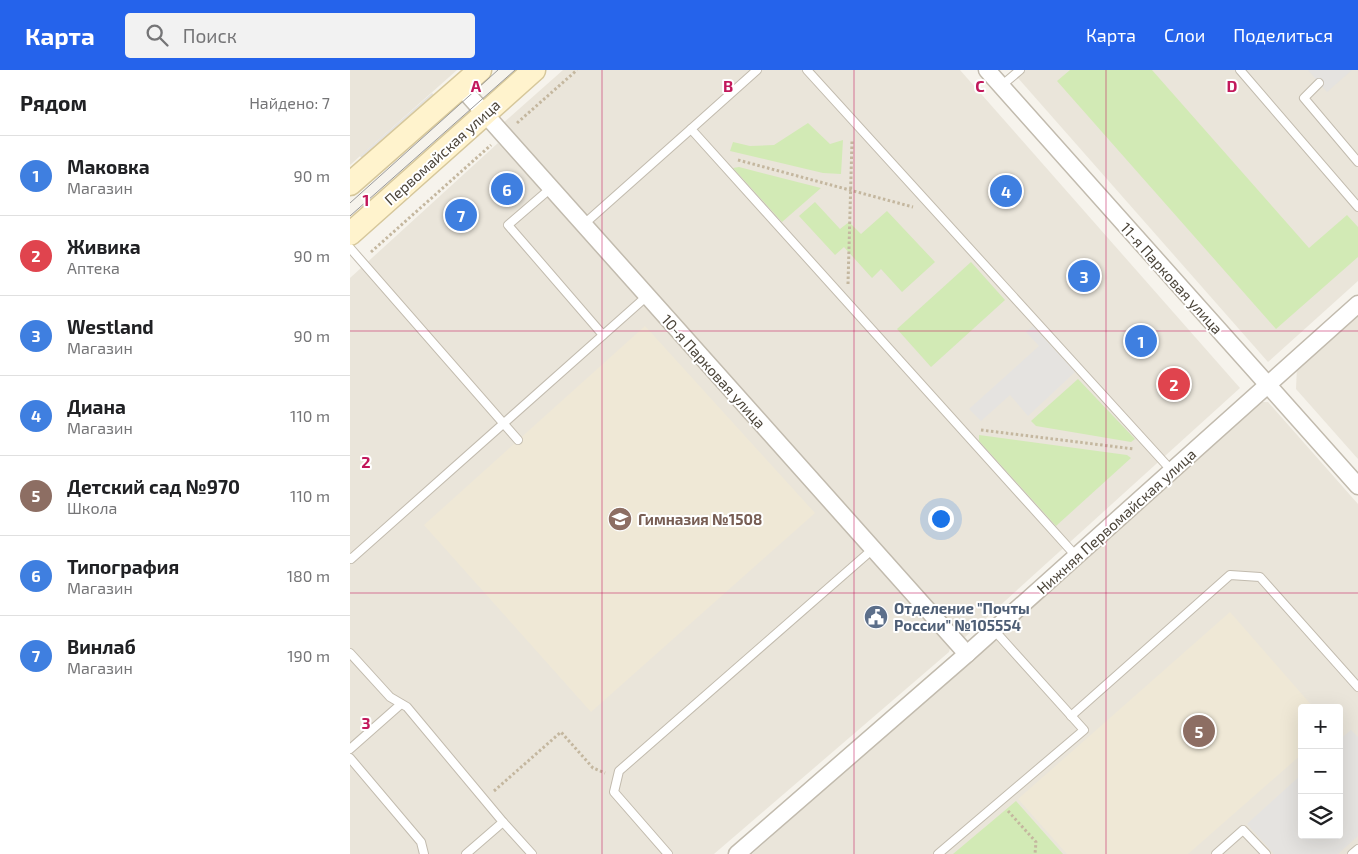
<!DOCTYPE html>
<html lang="ru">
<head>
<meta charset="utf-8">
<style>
	body { margin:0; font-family:"Exo 2",sans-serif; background:#f2f2f2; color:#202124 }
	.controls { position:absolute; right:15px; bottom:15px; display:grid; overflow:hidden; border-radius:5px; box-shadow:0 5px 20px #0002 }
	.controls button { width:45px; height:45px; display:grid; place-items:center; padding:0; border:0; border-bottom:1px solid #e0e0e0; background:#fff; color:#202124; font:25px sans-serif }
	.you { position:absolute; left:590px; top:448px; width:18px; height:18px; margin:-12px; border:4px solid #fff; border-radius:50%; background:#1a73e8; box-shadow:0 0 0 8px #1a73e833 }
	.badge { display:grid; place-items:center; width:32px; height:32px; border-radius:50%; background:#2563eb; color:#fff; font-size:16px; font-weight:700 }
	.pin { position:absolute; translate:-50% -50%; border:2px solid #fff; box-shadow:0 1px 5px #0006 }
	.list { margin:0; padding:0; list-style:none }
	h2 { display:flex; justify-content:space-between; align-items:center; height:65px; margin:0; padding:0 20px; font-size:21px }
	h2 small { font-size:16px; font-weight:400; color:#757577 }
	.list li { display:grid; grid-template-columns:32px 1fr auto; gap:15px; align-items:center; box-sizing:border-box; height:80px; padding:0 20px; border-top:1px solid #e0e0e0 }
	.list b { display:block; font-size:19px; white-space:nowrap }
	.list p { margin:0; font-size:16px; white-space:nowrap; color:#757577 }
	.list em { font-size:16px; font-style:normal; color:#757577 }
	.icon { flex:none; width:28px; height:28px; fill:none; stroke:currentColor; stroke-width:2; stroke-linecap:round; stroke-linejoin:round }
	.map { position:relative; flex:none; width:1008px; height:784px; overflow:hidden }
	header { display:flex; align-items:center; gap:30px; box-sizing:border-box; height:70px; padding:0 25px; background:#2563eb; color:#fff }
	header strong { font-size:24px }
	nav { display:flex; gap:28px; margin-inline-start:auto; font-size:18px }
	.search { width:350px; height:45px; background:#f2f2f2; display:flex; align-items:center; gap:12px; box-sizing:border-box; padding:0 18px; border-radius:5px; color:#757577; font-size:19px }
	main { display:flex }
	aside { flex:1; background:#fff }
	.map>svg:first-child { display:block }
</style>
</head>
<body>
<header>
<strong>Карта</strong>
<div class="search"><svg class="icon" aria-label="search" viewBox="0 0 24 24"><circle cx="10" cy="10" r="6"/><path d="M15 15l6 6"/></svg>Поиск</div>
<nav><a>Карта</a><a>Слои</a><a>Поделиться</a></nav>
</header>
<main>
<aside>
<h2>Рядом<small>Найдено: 7</small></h2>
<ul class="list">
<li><span class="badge" style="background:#3f7fe0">1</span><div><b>Маковка</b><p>Магазин</p></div><em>90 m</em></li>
<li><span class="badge" style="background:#e0444e">2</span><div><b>Живика</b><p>Аптека</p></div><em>90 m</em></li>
<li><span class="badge" style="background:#3f7fe0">3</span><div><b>Westland</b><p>Магазин</p></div><em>90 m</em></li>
<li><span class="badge" style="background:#3f7fe0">4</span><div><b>Диана</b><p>Магазин</p></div><em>110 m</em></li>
<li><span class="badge" style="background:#8d6e63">5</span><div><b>Детский сад №970</b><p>Школа</p></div><em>110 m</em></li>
<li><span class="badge" style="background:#3f7fe0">6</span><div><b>Типография</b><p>Магазин</p></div><em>180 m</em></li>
<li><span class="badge" style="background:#3f7fe0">7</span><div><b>Винлаб</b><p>Магазин</p></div><em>190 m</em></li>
</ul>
</aside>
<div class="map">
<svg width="1008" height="784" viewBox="0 0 1008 784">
	<rect width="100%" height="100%" fill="#f6f3ec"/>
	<g fill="#eae5da" fill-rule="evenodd">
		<path d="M 0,0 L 107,0 L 0,95 Z"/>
		<path d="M 213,0 L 610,0 L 890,318 L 613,569 L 152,54 Z"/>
		<path d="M 661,0 L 1008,0 L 1008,211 L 918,292 Z"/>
		<path d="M 148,73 L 601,575 L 599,582 L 364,784 L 0,784 L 0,208 Z"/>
		<path d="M 1008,241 L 1008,389 L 946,319 L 947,296 Z"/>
		<path d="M 907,332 L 918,332 L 1008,434 L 1008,784 L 402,784 ZM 952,638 L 989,638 L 989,765 L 952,765 Z"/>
	</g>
	<g fill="#efe8d6">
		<path d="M 295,256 L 465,443 L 241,642 L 74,455 Z"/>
		<path d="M 880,542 L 964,638 L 952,638 L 952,684 L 838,784 L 717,784 L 668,729 Z"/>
	</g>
	<g fill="#d2eab5">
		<path d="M 720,0 L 802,0 L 959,178 L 997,145 L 1008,157 L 1008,187 L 926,259 L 707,11 Z"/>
		<path d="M 458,53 L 480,74 L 493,70 L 491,104 L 473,103 L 380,81 L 383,72 L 400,76 L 424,75 Z"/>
		<path d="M 389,97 L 471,118 L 432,152 L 383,98 Z"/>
		<path d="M 465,132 L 490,159 L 499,152 L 511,164 L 537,141 L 585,192 L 552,222 L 531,199 L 522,208 L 494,177 L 485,185 L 449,146 Z"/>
		<path d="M 621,192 L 655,230 L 581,297 L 547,259 Z"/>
		<path d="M 728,309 L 785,369 L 781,372 L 686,356 L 681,351 Z"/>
		<path d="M 629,365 L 777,385 L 781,388 L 706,456 L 629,371 Z"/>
		<path d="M 666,731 L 713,784 L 603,784 Z"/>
	</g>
	<g fill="#e5e3e0">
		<path d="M 958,0 L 1002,0 L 977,22 Z"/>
		<path d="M 82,23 L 87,28 L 15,92 L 10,86 Z"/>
		<path d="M 683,256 L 725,302 L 678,346 L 660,325 L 631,351 L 619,339 L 689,276 L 676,262 Z"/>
		<path d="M 1001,660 L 1008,667 L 1008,766 L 988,784 L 924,784 L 897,754 L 952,704 L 952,765 L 989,765 L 989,670 Z"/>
	</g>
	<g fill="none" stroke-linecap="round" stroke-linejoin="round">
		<g stroke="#c2bbae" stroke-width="10">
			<g id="lane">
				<path d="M 407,0 L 341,59 L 726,486"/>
				<path d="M 457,0 L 822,401"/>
				<path d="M 890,0 L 1008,137"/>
				<path d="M 969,13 L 954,28 L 1008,92"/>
				<path d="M 651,16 L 670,0"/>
				<path d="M 201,118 L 158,155 L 253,265"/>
				<path d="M 233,155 L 341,59"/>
				<path d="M 0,178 L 168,370"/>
				<path d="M 0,488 L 1,489 L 297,226"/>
				<path d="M 0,583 L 40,627 L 57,637 L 153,752"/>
				<path d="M 721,646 L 880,505 L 910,507 L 1008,617"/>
				<path d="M 0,679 L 51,634"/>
				<path d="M 0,688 L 71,772 L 74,784"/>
				<path d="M 116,784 L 153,752 L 182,784"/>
				<path d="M 318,784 L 264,722 L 269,701 L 523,479"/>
				<path d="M 588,784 L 734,660 L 644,560"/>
				<path d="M 866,784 L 893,760 L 916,784"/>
				<path d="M 1002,784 L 1008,779"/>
			</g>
		</g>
		<g stroke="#c2bbae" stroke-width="19">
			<g id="street">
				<path d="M 637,0 L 1008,416"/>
				<path d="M 111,17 L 617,584"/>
				<path d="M 387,784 L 617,584 L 1008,234"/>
			</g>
		</g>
		<g stroke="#d6c79b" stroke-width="25">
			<g id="secondary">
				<path d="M 0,114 L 130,0"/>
				<path d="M 0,164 L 184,0"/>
			</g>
		</g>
		<g stroke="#c4b79f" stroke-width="3" stroke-dasharray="2.5 2.5" stroke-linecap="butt">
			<path d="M 167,53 L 227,0"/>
			<path d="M 388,90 L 563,137"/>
			<path d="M 21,182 L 141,75"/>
			<path d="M 498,214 L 502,71"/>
			<path d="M 631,360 L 784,379"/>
			<path d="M 144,721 L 211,662 L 243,698 L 255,703"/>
			<path d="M 658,741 L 686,772 L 685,784"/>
		</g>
		<use href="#lane" stroke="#fff" stroke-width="8"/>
		<use href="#street" stroke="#fff" stroke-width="16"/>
		<use href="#secondary" stroke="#fff3cd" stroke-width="22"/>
		<g stroke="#9a9a9a" stroke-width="1">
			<path d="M 0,133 L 148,0"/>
			<path d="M 0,146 L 165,0"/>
		</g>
	</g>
	<path fill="none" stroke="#c2185b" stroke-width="1" stroke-opacity="0.55" d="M 252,0 L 252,784M 504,0 L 504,784M 756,0 L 756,784M 0,261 L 1008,261M 0,523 L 1008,523"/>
	<defs>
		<g id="school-disc" transform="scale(1.25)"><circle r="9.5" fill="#8d6e63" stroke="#fff"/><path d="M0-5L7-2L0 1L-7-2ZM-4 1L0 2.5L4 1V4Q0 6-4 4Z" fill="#fff"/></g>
		<g id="civic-disc" transform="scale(1.25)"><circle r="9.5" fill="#5c6f8a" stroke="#fff"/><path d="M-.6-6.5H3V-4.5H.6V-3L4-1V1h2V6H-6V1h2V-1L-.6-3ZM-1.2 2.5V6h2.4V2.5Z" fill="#fff"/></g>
	</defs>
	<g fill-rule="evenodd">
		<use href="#school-disc" x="270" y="449"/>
		<use href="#civic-disc" x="526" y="547"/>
	</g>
	<g text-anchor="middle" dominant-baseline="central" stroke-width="4" stroke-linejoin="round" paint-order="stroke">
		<g font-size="15" fill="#4b4439" stroke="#fff">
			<text transform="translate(92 82) rotate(-42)">Первомайская улица</text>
			<text transform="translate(822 208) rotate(48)">11-я Парковая улица</text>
			<text transform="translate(364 301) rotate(48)">10-я Парковая улица</text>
			<text transform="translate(766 451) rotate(-42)">Нижняя Первомайская улица</text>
		</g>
		<g font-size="15" font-weight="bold" fill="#785e54" stroke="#fff" text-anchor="start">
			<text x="288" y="449">Гимназия №1508</text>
		</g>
		<g font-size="15" font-weight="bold" fill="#4e5e75" stroke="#fff" text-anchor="start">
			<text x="544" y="538">Отделение "Почты<tspan x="544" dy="17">России" №105554</tspan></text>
		</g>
	</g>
	<g font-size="16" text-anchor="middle" font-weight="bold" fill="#c2185b" stroke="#fff" stroke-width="4" stroke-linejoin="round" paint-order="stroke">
		<text x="126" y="22">A</text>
		<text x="378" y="22">B</text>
		<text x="630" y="22">C</text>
		<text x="882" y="22">D</text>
		<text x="16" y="136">1</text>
		<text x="16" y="398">2</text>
		<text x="16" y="659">3</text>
	</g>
</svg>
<div class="controls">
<button>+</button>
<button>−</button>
<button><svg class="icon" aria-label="layers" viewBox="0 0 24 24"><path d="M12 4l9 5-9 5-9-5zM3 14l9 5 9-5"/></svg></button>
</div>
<div class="you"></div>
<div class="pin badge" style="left:791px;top:271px;background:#3f7fe0">1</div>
<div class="pin badge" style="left:824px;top:314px;background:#e0444e">2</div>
<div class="pin badge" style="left:734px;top:206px;background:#3f7fe0">3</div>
<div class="pin badge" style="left:656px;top:121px;background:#3f7fe0">4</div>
<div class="pin badge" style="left:849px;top:661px;background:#8d6e63">5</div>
<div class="pin badge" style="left:157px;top:119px;background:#3f7fe0">6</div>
<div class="pin badge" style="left:111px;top:145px;background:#3f7fe0">7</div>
</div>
</main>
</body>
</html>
